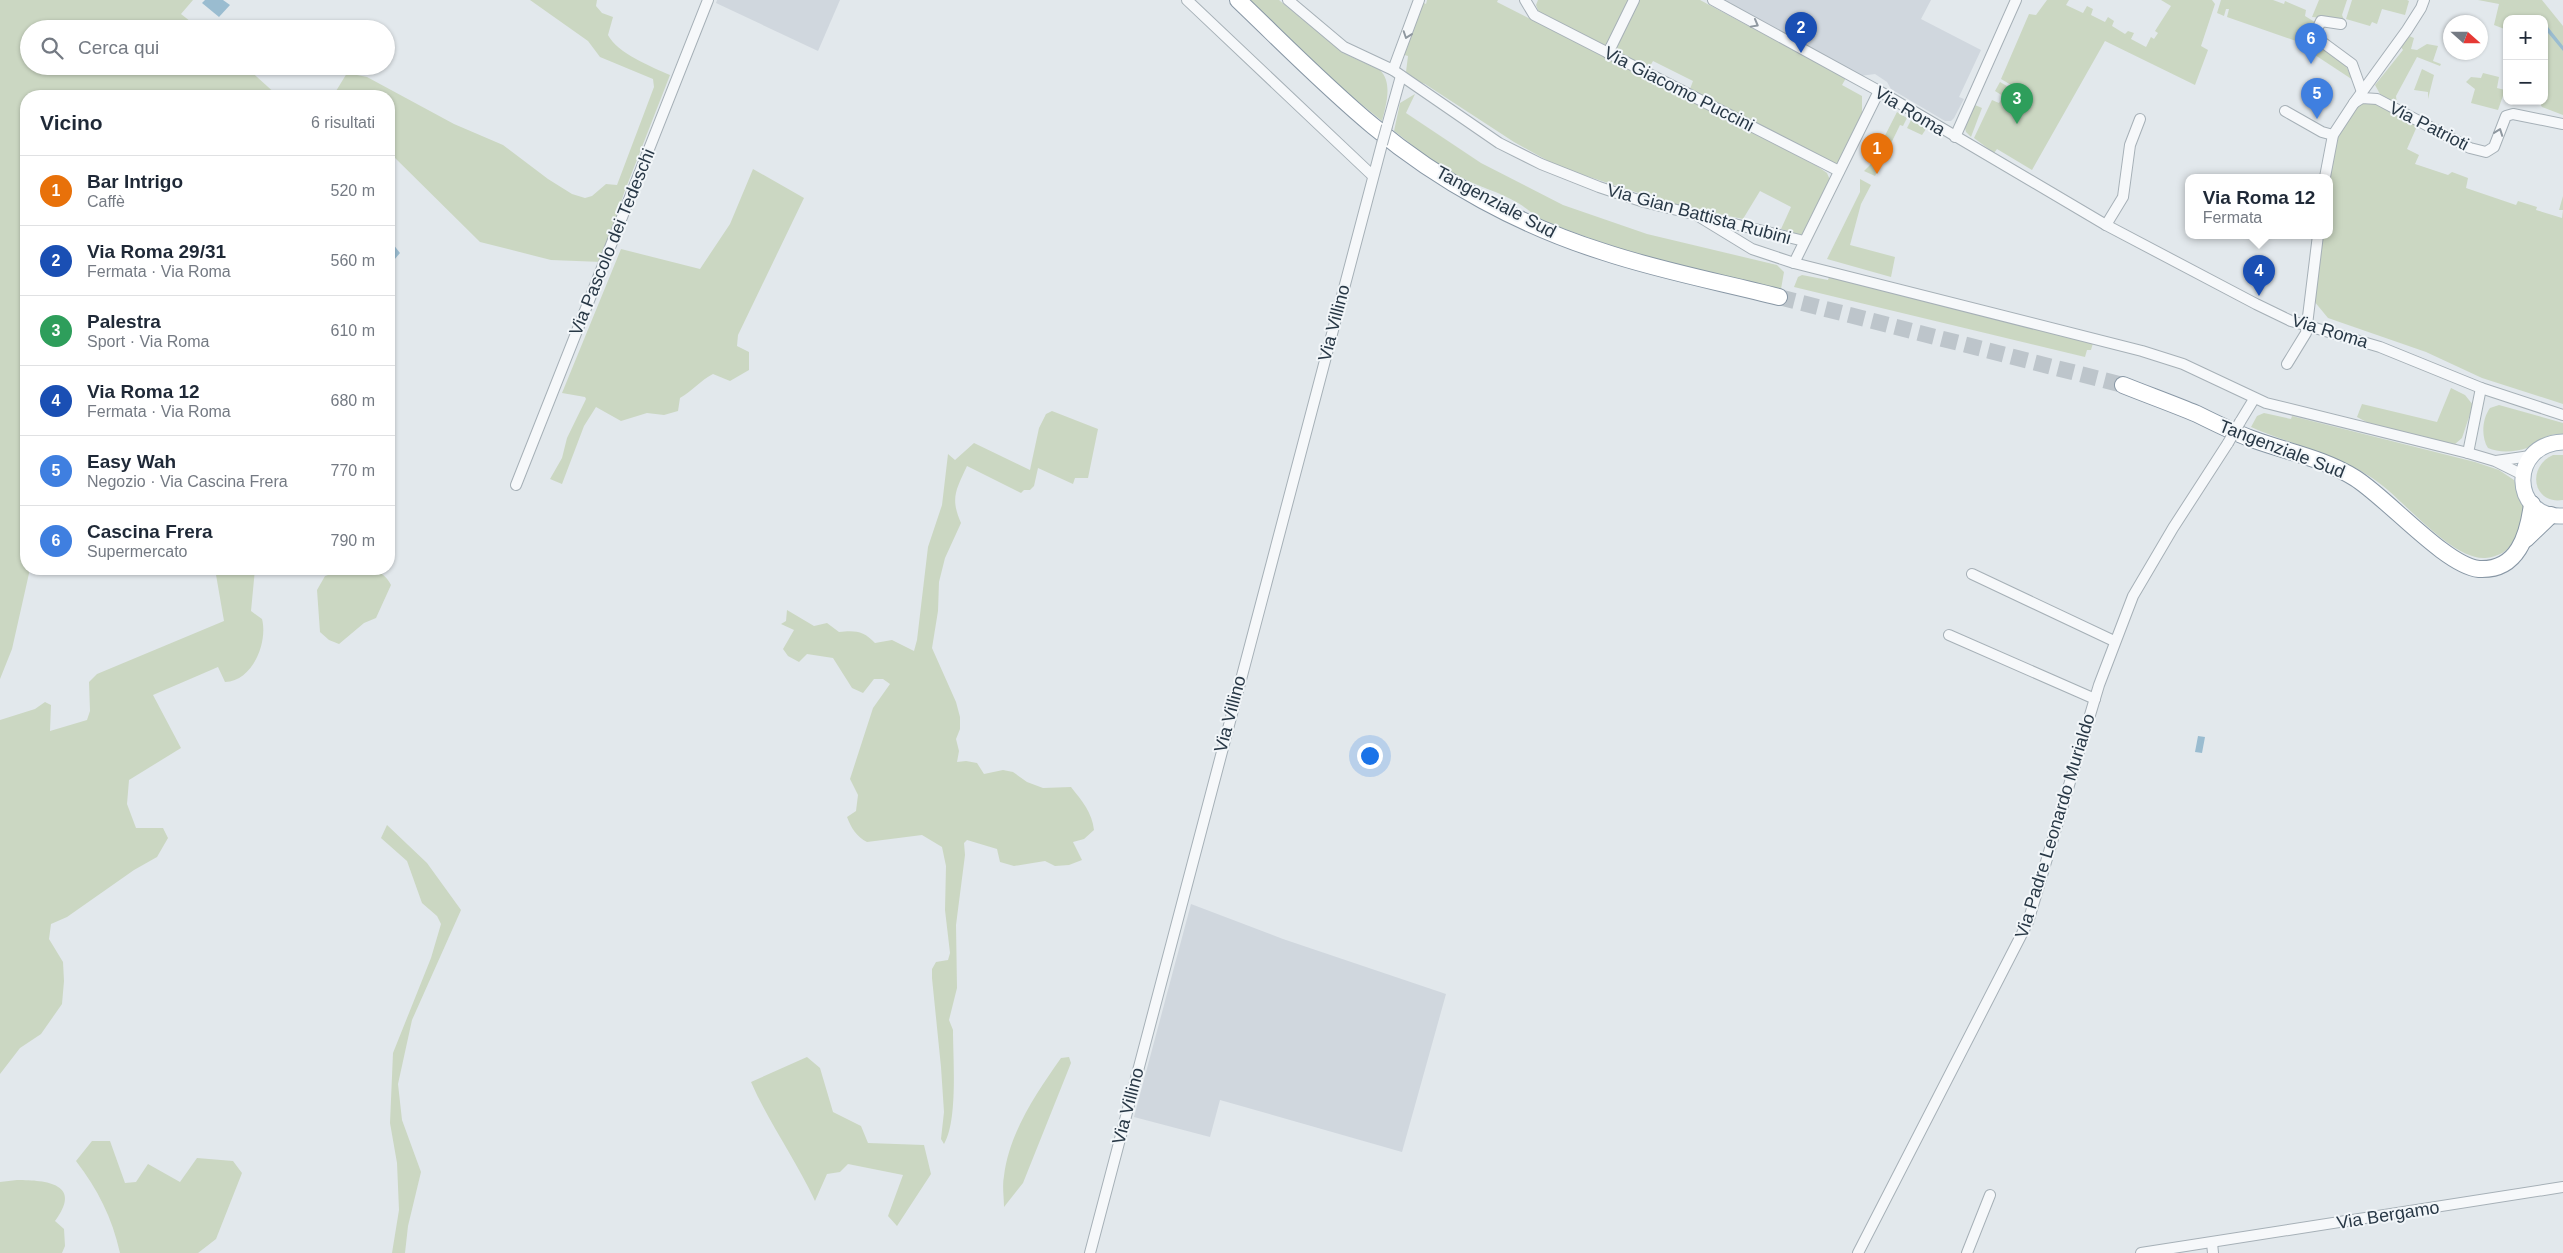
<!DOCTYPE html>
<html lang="it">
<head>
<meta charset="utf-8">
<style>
	body { margin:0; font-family:Arial,sans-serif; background:#f2f2f3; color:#1f2937 }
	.controls { position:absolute; right:15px; top:15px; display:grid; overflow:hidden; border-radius:10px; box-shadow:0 1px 4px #0004 }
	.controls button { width:45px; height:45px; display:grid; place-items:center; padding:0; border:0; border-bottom:1px solid #e0e1e3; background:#fff; color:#1f2937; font:25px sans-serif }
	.compass { position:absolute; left:2443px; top:15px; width:45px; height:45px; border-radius:50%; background:#fff; box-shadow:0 1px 4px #0004; rotate:111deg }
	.you { position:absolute; left:1369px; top:755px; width:18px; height:18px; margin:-12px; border:4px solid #fff; border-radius:50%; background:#1a73e8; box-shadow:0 0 0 8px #1a73e833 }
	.badge { display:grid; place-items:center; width:32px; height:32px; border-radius:50%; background:#0b8043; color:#fff; font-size:16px; font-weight:700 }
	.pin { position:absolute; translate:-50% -41px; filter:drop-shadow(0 1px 2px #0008) }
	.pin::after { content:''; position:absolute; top:26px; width:18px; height:15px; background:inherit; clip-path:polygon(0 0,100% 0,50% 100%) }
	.popup { position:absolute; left:2185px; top:174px; width:148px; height:65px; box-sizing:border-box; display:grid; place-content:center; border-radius:10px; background:#fff; filter:drop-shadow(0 1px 4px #0005); font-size:16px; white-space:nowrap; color:#747a83 }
	.popup b { font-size:19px; color:#1f2937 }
	.popup::after { content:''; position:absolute; left:50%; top:100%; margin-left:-10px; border:10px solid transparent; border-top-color:#fff }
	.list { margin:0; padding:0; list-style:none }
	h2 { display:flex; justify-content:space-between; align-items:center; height:65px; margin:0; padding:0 20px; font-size:21px }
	h2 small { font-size:16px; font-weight:400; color:#747a83 }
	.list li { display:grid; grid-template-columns:32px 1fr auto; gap:15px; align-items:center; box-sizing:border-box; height:70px; padding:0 20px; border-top:1px solid #e0e1e3 }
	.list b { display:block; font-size:19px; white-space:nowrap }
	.list p { margin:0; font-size:16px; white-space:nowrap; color:#747a83 }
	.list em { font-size:16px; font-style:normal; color:#747a83 }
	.icon { flex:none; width:28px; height:28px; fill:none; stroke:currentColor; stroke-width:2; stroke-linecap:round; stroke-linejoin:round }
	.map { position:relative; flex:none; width:2563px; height:1253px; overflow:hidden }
	.search { position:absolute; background:#fff; box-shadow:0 1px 4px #0004; left:20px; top:20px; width:375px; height:55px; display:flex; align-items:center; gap:12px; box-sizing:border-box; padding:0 18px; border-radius:28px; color:#747a83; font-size:19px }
	.panel { position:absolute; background:#fff; box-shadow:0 1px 4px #0004; left:20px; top:90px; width:375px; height:485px; border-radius:20px }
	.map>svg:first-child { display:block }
</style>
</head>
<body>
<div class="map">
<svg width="2563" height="1253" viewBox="0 0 2563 1253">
	<rect width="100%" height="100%" fill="#e2e8ec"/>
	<g fill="#d0d7de">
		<path d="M 717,0 L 840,0 L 818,51 L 716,3 Z"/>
		<path d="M 1722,0 L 1931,0 L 1921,19 L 1981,50 L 1959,97 L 1964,99 L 1954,118 L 1951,121 L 1945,121 L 1891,89 L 1887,82 L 1875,74 L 1860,76 Z"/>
		<path d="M 1191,904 L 1283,939 L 1446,994 L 1402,1152 L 1220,1100 L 1210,1137 L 1134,1117 Z"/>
	</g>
	<g fill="#cbd7c2">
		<path d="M 0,0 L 193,0 L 181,14 L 200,29 L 29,29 L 29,66 L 245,66 L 278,96 L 26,96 L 26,569 L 30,569 L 12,649 L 0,679 Z"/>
		<path d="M 530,0 L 597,0 L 596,6 L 602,13 L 613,17 L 608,35 C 617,53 652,67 670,75 L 624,193 L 602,262 L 551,260 L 480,242 L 389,152 L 389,96 L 333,96 L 347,73 L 367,77 L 454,124 L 503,145 L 548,179 L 572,194 L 585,198 L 592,196 L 606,184 L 617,185 L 654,87 L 653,79 L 600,57 L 588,41 Z"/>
		<path d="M 1248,0 L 1279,0 L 1343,53 L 1380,70 C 1393,83 1386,105 1382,121 L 1345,91 Z"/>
		<path d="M 1427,0 L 1498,0 L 1497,2 L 1817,166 L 1827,173 L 1830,180 L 1802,236 L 1781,229 L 1791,207 L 1760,191 L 1743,219 L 1675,205 L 1559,167 L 1514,142 L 1425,84 L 1413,80 L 1406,72 L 1408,56 L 1401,54 L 1422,2 L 1426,4 Z"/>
		<path d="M 1538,0 L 1700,0 L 1846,78 L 1842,85 L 1862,96 L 1862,115 L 1837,165 L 1690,89 L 1693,81 L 1653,61 L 1649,68 L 1539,13 L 1536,5 Z"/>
		<path d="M 2047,0 L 2069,0 L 2066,5 L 2083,13 L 2087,6 L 2093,9 L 2091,15 L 2105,22 L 2108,17 L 2114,21 L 2112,26 L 2125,34 L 2128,31 L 2134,33 L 2131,39 L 2146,47 L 2151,37 L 2154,39 L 2158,33 L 2155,31 L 2171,6 L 2161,0 L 2212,0 L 2215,4 L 2201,46 L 2208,50 L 2195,85 L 2105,41 L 2032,170 L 1997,149 L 1994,153 L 1974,138 L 1992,100 L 1999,103 L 2003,96 L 1995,91 L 2000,82 L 2022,95 L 2023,92 L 2001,79 L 2029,14 L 2036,15 Z"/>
		<path d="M 2221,0 L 2273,0 L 2284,4 L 2285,1 L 2306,10 L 2305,16 L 2318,24 L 2302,43 L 2227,17 L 2229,9 L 2226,9 L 2224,16 L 2217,13 Z"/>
		<path d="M 2319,0 L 2347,0 L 2342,15 L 2344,20 L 2312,17 Z"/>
		<path d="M 2352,0 L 2407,0 L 2409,1 L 2405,15 L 2382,9 L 2377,24 L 2372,22 L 2370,26 L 2346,19 Z"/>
		<path d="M 2478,0 L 2542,0 L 2563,26 L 2563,115 L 2542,107 L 2538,101 L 2544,101 L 2544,72 L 2547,65 L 2544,65 L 2544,19 L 2507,19 L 2507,30 L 2494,25 L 2499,4 Z"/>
		<path d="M 2409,36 L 2414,38 L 2411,49 L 2417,50 L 2427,44 L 2438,46 L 2433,61 L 2441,64 L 2440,66 L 2417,57 L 2396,96 L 2397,104 L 2380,94 L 2375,85 L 2403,50 L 2401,47 Z"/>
		<path d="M 2320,48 L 2343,60 L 2353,80 L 2315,55 Z"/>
		<path d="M 2422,69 L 2434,75 L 2428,99 L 2428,92 L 2414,90 Z"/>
		<path d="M 2483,73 L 2499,77 L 2497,88 L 2505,90 L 2498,110 L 2471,103 L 2475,89 L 2466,82 L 2471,77 L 2481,78 Z"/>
		<path d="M 1415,94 L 1406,113 L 1481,163 L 1563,205 L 1647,234 L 1777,265 L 1784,272 L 1781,289 C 1702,272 1622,253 1547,222 C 1537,218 1528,209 1518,203 C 1500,192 1479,187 1460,177 C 1436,165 1415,147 1394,131 L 1400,103 Z"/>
		<path d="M 2370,101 L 2418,124 L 2407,149 L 2419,155 L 2415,164 L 2448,175 L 2452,172 L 2468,178 L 2466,188 L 2516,205 L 2518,201 L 2537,207 L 2536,210 L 2562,218 L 2563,210 L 2559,210 L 2563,196 L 2563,404 L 2482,378 L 2426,352 L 2328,318 L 2314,301 L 2322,235 L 2329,235 L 2329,184 L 2337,139 L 2353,107 Z"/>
		<path d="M 1975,105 L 1982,108 L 1971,137 L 1966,132 L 1965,128 Z"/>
		<path d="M 1897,112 L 1907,118 L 1903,126 L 1900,125 L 1875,176 L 1864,171 L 1870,165 Z"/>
		<path d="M 1911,120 L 1926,129 L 1922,135 L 1907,128 Z"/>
		<path d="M 753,169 L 804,198 L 738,335 L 737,346 L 749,352 L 749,370 L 730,381 L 713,374 C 701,380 692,391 680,398 L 678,411 L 664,415 L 647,413 L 621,421 L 596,407 L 584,426 L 562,484 L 550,479 L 562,458 L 567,438 L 586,399 L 585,397 L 562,393 L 621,249 L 700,269 L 730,224 Z"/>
		<path d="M 1860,179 L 1871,185 L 1861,204 L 1850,245 L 1895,257 L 1891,277 L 1827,259 L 1860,192 Z"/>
		<path d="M 1802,275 L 1828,280 L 1829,277 L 2093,343 L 2091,350 L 2087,350 L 2085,357 L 1794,287 L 1798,277 Z"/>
		<path d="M 2451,388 L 2465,395 L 2473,405 L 2462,438 L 2455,444 L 2376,427 L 2357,417 L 2362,404 L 2437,422 Z"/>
		<path d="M 2499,405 L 2563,423 L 2563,434 C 2542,433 2542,443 2527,448 C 2515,452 2499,453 2488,448 C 2481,437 2482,419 2490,408 Z"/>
		<path d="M 1052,411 L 1098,429 L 1088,478 L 1075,478 L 1073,484 L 1038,468 L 1034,486 L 1030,490 L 1024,490 L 1021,493 L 967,466 C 956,490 950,498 961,523 L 945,558 L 939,582 L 938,611 L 932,648 L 956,702 L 960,717 L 960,729 L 956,739 L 959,751 L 957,762 L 966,761 L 977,763 L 984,774 L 1003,770 L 1013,772 L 1027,782 L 1043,788 L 1071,787 C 1082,801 1092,812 1094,830 L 1084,839 L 1073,842 L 1082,860 L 1069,865 L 1055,866 L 1045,861 L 1014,866 L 1000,862 L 997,849 L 967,840 L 964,843 L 965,855 L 956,925 L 957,988 L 949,1020 L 953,1030 C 953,1058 958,1121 944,1144 L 941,1139 L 944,1112 L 941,1067 L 932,978 L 932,969 L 936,962 L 948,960 L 950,953 L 945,910 L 946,866 L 942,847 L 922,835 L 867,842 C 857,837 851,828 847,817 L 856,811 L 858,795 L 850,779 L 873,708 L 890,684 L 883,679 L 874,679 L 863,693 L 852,688 L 833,658 L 807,654 L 799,662 L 788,656 L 783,649 L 794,630 L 781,624 L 786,621 L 787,610 L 814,626 L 827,623 L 839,632 C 855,630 864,631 875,643 L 892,640 L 914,651 L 917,640 L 928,547 L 942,505 L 948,454 L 955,460 L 974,443 L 1030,470 L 1039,428 L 1046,414 Z"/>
		<path d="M 2264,413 L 2291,419 L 2292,416 L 2475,462 L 2499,470 L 2514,480 L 2526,511 C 2519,533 2513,556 2485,558 C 2454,560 2407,505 2383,486 C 2344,455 2296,447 2251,427 L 2257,416 Z"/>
		<path d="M 2553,455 L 2563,455 L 2563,500 C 2533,505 2526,467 2553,455 Z"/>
		<path d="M 215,569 L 255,569 L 251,611 L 262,619 C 268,642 253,681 225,682 L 218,667 L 153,695 L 181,748 L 129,780 L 127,804 L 136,828 L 163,828 L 168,838 L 157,857 L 134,870 L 67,917 L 51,924 L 49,939 L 63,962 L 64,981 L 62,1004 L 41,1034 L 20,1048 L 0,1074 L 0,720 L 35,709 L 45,702 L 51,705 L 50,731 L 87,720 L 90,711 L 89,682 L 97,674 L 224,621 Z"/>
		<path d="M 346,569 C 365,569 381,566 391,585 L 376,618 L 364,623 L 339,644 L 329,640 L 320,632 L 317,590 L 325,576 Z"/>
		<path d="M 387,825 L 427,863 L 461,910 L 412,1020 L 398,1084 L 402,1120 L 421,1172 L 408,1226 L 405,1253 L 392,1253 L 399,1210 L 397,1163 L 390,1123 L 393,1053 L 431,958 L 441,924 L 437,916 L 422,903 L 407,861 L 381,838 Z"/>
		<path d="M 807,1057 L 820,1068 L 833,1112 L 861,1126 L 868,1143 L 924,1145 L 931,1174 L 897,1226 L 888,1216 L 903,1175 L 848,1164 L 840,1172 L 827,1174 L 815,1201 C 796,1160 769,1123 751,1082 Z"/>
		<path d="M 1069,1057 L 1071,1063 L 1023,1183 L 1004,1207 C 1004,1197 1002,1186 1004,1176 C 1009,1133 1037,1092 1061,1058 Z"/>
		<path d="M 92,1141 L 110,1141 L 125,1183 L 136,1182 L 148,1164 L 180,1182 L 197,1158 L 233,1161 L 242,1173 L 216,1239 L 198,1253 L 120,1253 C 112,1217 98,1190 76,1161 Z"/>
		<path d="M 17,1180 C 47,1180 83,1184 55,1221 L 64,1229 L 65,1246 L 62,1253 L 0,1253 L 0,1182 Z"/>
	</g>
	<g fill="#9abcd0">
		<path d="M 205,0 L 223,0 L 230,5 L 219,17 L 202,3 Z"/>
		<path d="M 2544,22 L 2563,46 L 2563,51 L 2544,28 Z"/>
		<path d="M 389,239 L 400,253 L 389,266 Z"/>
		<path d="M 2198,736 L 2205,737 L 2202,753 L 2195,752 Z"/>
	</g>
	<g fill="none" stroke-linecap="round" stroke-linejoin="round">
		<path stroke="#bdc5cb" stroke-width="16" stroke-dasharray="16 8" stroke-linecap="butt" d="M 1779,297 L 2123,385"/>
		<g stroke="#a6b0b7" stroke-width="12">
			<g id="minor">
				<path d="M 1187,0 L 1373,176"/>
				<path d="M 1288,0 L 1344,47 L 1393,70 L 1499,143 L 1541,164 L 1599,187 L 1644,202 L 1804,241"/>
				<path d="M 1525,0 L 1534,15 L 1839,171"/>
				<path d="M 1713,0 L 1879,91 L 2106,225 L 2256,304 L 2291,321 L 2380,347 L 2481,388 L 2563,415"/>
				<path d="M 2341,24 L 2321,21 L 2314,36 L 2352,64 L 2362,92"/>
				<path d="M 1608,53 L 1634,0"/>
				<path d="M 1393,70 L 1419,0"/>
				<path d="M 2354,103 L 2362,98 L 2377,99 L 2470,148 L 2486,152 L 2494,147 L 2506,116 L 2513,114 L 2563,124"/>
				<path d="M 2285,111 L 2322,132 L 2333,135"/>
				<path d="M 1387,126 L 1401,76"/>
				<path d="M 1955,137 L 2016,0"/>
				<path d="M 2325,177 L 2333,135 L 2354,103 L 2407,30 L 2421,8 L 2424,0"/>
				<path d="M 1698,216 L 1752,249 L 1794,263 L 2142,351 L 2183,364 L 2266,403 L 2468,453 L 2495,461 L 2523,475"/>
				<path d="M 2106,225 L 2123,197 L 2130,145 L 2140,119"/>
				<path d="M 1794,263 L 1879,91"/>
				<path d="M 2287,364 L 2306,333 L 2318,235"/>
				<path d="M 2240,422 L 2254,399"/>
				<path d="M 2468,453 L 2481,388"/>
				<path d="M 2496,461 L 2530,456"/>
				<path d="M 516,485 L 708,0"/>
				<path d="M 1972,574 L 2114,641"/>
				<path d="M 1949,635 L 2095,699"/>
				<path d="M 2212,1243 L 2213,1253"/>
				<path d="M 1090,1253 L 1382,144"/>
				<path d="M 1858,1253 L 2028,922 L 2099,685 L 2133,596 L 2173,528 L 2228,443"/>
				<path d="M 1967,1253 L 1990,1195"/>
				<path d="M 2141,1253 L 2563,1187"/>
			</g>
		</g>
		<g stroke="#a0aeb9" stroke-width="17">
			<path id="primary" d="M 2563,442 C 2508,444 2511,519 2563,516"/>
		</g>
		<g stroke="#8897a5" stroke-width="18">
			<g id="trunk">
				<path d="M 1238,0 C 1282,42 1326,87 1373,126 C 1440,182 1521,226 1604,252 C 1661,271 1720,282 1779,297"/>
				<path d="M 2123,385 C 2148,395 2173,404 2197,414 C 2215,423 2233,432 2252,439 C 2287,452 2323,458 2355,478 C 2387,498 2446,566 2479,569 C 2518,571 2528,535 2532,504"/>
				<path d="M 2526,539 L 2551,515"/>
			</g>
		</g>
		<use href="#minor" stroke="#f6f8fa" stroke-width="10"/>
		<use href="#primary" stroke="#fff" stroke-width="15"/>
		<use href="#trunk" stroke="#fff" stroke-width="16"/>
		<g stroke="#a6b0b7" stroke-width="12" stroke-linecap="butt">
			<g id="minor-bridge">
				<path d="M 1382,144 L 1387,126"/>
				<path d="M 2228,443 L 2240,422"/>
			</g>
		</g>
		<use href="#minor-bridge" stroke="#f6f8fa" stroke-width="10"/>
	</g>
	<defs><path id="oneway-chevron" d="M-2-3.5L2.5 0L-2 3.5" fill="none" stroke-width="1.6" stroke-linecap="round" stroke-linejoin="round" transform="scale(1.25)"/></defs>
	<g stroke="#8f98a0">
		<use href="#oneway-chevron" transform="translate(1755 24) rotate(29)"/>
		<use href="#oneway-chevron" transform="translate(1407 35) rotate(109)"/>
		<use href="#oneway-chevron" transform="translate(2499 132) rotate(-70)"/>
	</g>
	<g text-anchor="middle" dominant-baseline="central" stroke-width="4" stroke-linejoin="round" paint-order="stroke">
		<g font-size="18" fill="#283846" stroke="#f2f6f9">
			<text transform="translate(1679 89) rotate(27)">Via Giacomo Puccini</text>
			<text transform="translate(1910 111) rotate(31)">Via Roma</text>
			<text transform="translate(2429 126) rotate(27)">Via Patrioti</text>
			<text transform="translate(1496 202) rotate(28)">Tangenziale Sud</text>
			<text transform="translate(1699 214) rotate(15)">Via Gian Battista Rubini</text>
			<text transform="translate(612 242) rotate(-68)">Via Pascolo dei Tedeschi</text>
			<text transform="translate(1334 323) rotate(-75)">Via Villino</text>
			<text transform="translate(2330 331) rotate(17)">Via Roma</text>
			<text transform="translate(2282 449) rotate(21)">Tangenziale Sud</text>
			<text transform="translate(1230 714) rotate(-75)">Via Villino</text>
			<text transform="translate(2055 826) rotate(-73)">Via Padre Leonardo Murialdo</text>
			<text transform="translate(1128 1106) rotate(-75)">Via Villino</text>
			<text transform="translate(2388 1215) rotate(-9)">Via Bergamo</text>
		</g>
	</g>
</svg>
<div class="controls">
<button>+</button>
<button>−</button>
</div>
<svg class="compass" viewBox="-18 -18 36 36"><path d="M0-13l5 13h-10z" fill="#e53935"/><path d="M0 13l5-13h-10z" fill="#747a83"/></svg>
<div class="you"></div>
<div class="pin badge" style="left:1877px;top:174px;background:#e8710a">1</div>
<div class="pin badge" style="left:1801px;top:53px;background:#1a4fb4">2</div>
<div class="pin badge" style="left:2017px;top:124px;background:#2e9e5b">3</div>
<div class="pin badge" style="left:2259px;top:296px;background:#1a4fb4">4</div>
<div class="popup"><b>Via Roma 12</b>Fermata</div>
<div class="pin badge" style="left:2317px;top:119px;background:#3f7fe0">5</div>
<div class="pin badge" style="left:2311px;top:64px;background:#3f7fe0">6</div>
<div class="search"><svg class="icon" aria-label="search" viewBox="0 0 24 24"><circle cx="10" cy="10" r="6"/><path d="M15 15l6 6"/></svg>Cerca qui</div>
<section class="panel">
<h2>Vicino<small>6 risultati</small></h2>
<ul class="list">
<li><span class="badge" style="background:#e8710a">1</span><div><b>Bar Intrigo</b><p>Caffè</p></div><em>520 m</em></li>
<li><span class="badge" style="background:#1a4fb4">2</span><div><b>Via Roma 29/31</b><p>Fermata · Via Roma</p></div><em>560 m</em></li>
<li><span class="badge" style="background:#2e9e5b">3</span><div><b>Palestra</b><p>Sport · Via Roma</p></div><em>610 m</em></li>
<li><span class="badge" style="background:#1a4fb4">4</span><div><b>Via Roma 12</b><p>Fermata · Via Roma</p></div><em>680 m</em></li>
<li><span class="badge" style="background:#3f7fe0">5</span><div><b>Easy Wah</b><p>Negozio · Via Cascina Frera</p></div><em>770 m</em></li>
<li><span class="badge" style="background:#3f7fe0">6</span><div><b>Cascina Frera</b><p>Supermercato</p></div><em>790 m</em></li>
</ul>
</section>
</div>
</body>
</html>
